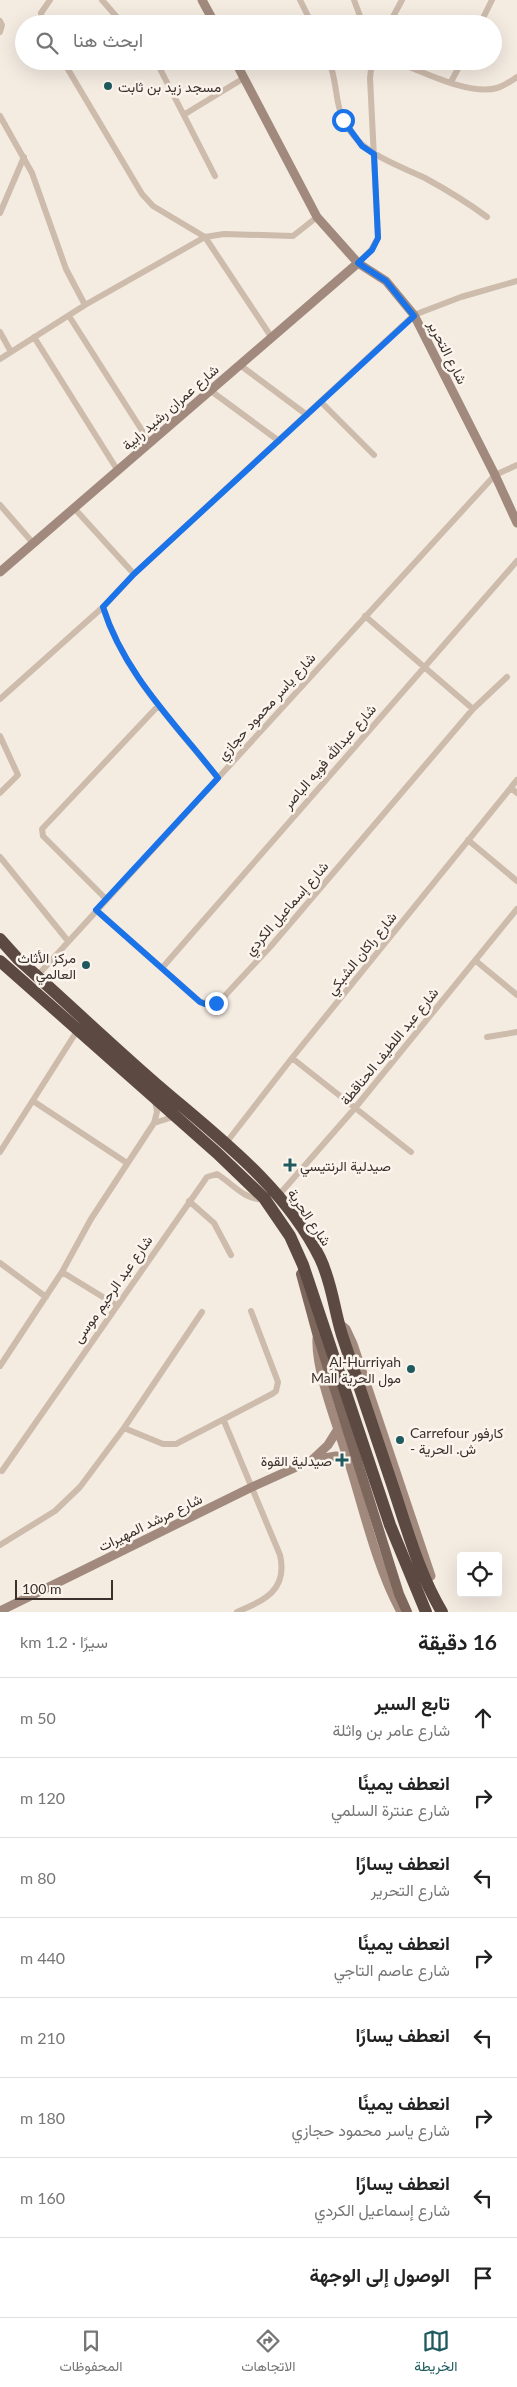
<!DOCTYPE html>
<html lang="ar">
<meta charset="utf-8">
<style>
:root{--surface:#fff;--page:#f6f6f6;--text:#222;--muted:#767676;--line:#e0e0e0;--accent:#1f5a5e}
body{margin:0;font-family:Lato,Vazirmatn,sans-serif;background:var(--page);color:var(--text);direction:rtl}
.controls{position:absolute;right:15px;bottom:15px;display:grid;overflow:hidden;border-radius:5px;box-shadow:0 5px 20px #0002}
.controls button{width:45px;height:45px;display:grid;place-items:center;padding:0;border:0;border-bottom:1px solid var(--line);background:var(--surface);color:var(--text);font:25px sans-serif}
.scale{position:absolute;left:15px;bottom:12px;width:98px;box-sizing:border-box;padding-left:5px;border:2px solid #3b302b;border-top:0;font-size:14px;line-height:18px;white-space:nowrap;color:#3b302b;-webkit-text-stroke:4px #fbf5ee;paint-order:stroke}
.stop{position:absolute;width:15px;height:15px;margin:-11px;border:4px solid #1a73e8;border-radius:50%;background:#fff}
.stop.end{background:#1a73e8;border-color:#fff;box-shadow:0 1px 5px #0008}
.list{margin:0;padding:0;list-style:none}
h2{display:flex;justify-content:space-between;align-items:center;height:65px;margin:0;padding:0 20px;font-size:21px}
h2 small{font-size:16px;font-weight:400;color:var(--muted)}
.list li{display:grid;grid-template-columns:32px 1fr auto;gap:15px;align-items:center;box-sizing:border-box;height:80px;padding:0 20px;border-top:1px solid var(--line)}
.list b{display:block;font-size:19px;white-space:nowrap}
.list p{margin:0;font-size:16px;white-space:nowrap;color:var(--muted)}
.list em{font-size:16px;font-style:normal;color:var(--muted)}
.icon{flex:none;width:28px;height:28px;fill:none;stroke:currentColor;stroke-width:2;stroke-linecap:round;stroke-linejoin:round}
.map{position:relative;flex:none;width:517px;height:1612px;overflow:hidden;direction:ltr}
.search{position:absolute;background:var(--surface);box-shadow:0 5px 20px #0002;left:15px;right:15px;top:15px;height:55px;display:flex;align-items:center;gap:12px;box-sizing:border-box;padding:0 18px;border-radius:28px;color:var(--muted);font-size:19px}
.sheet{height:705px;background:var(--surface)}
nav{display:flex;justify-content:space-around;align-items:center;box-sizing:border-box;height:70px;border-top:1px solid var(--line);background:var(--surface);font-size:14px;color:var(--muted)}
nav a{display:grid;justify-items:center;gap:2px}
nav .on{color:var(--accent)}
.map>svg:first-child{display:block}
.lines{fill:none;stroke-linecap:round;stroke-linejoin:round}
.street{stroke:#cdbbac;stroke-width:6}
.secondary{stroke:#a18a7d;stroke-width:9}
.primary{stroke:#7d675c;stroke-width:10}
.highway{stroke:#5c4a42;stroke-width:12}
.route{stroke:#1a73e8;stroke-width:6}
.poi-dot{fill:#1f5a5e;stroke:#fbf5ee;stroke-width:2}
.labels{text-anchor:middle;dominant-baseline:central;stroke-width:5;stroke-linejoin:round;paint-order:stroke}
.poi-label{font-size:14px;fill:#3b302b;stroke:#fbf5ee;text-anchor:start}
.street-label{font-size:14px;fill:#3b302b;stroke:#fbf5ee}
</style>
<div class="map">
<svg width="517" height="1612" viewBox="0 0 517 1612">
<rect width="100%" height="100%" fill="#f4ebe1"/>
<g class="lines">
<!-- street -->
<path class="street" d="M102,0L123,24
M300,0L312,24
M354,0L363,24
M0,21L2,25L0,32
M43,24L41,13L50,0
M389,24L402,0
M480,24L492,0
M63,61L142,194L153,206L205,237L272,338
M156,61L215,176
M329,61C337,80 335,102 343,120C360,154 394,163 425,178C447,190 467,202 487,217
M395,61C421,71 470,96 497,88C504,86 511,81 517,77
M451,82L462,61
M185,114L244,78
M0,116L32,173L66,269L85,305
M0,213L24,157
M358,263L371,250L378,238L370,78L372,61
M69,316L150,443
M0,332L11,352
M34,337L118,471
M0,359L85,305L205,237L224,234L293,236L317,217
M240,365L307,415
M211,391L279,441
M321,402L374,455
M0,505L33,543
M74,508L134,574
M103,607C124,674 175,724 218,778
M365,616L473,709
M0,699L103,607L134,574L414,315L461,297L517,281
M0,736L18,775L0,793
M511,788L517,793
M468,840L517,881
M0,857L68,941
M106,899L43,836L42,829L158,706
M96,910L200,1002L212,1004L220,1001L271,946L473,709L507,677
M476,961L517,995
M162,968L517,561
M37,976L495,475L517,465
M487,1037L517,1032
M292,1058L411,1152
M33,1101L127,1163
M154,1123L176,1116
M226,1143L292,1058L517,780
M0,1152L77,1031
M278,1196L355,1108L517,909
M189,1201L214,1223L231,1255
M0,1263L46,1297
M62,1272L116,1305
M0,1366L62,1272L91,1219L154,1123L157,1112L155,1100
M224,1421L280,1555C288,1590 265,1600 237,1612
M124,1428L163,1444H176L272,1394L276,1391L278,1382L251,1311
M2,1471L207,1177L217,1174C232,1183 245,1201 264,1199
M0,1545L55,1511L80,1487L124,1428L202,1312"/>
<!-- secondary -->
<path class="secondary" d="M202,0L215,24
M235,61L317,217L358,263L386,281L414,315L495,475L517,523
M0,572L358,263
M340,1324L346,1329L353,1344L431,1576
M317,1338C315,1370 338,1428 348,1460C364,1510 376,1566 401,1612
M312,1460L328,1445L338,1429
M0,1611L252,1487L312,1460L336,1456L348,1458"/>
<!-- primary -->
<path class="primary" d="M301,1274L317,1333L399,1594L407,1612"/>
<!-- highway -->
<path class="highway" d="M0,939L18,959C64,1000 109,1043 155,1083C215,1135 284,1185 320,1258C332,1283 334,1309 342,1335C358,1384 375,1432 391,1481C406,1525 418,1572 442,1612
M0,961L217,1153L264,1198L290,1236L303,1265L390,1525L426,1612"/>
</g>
<g class="lines">
<!-- route -->
<path class="route" d="M216,1003L205,1004L200,1002L96,910L218,778C176,724 124,674 103,607L134,574L414,316L386,281L358,263L372,250L378,238L374,154L362,146L343,120"/>
</g>
<!-- markers -->
<g class="poi-dot">
<circle cx="108" cy="86" r="5"/>
<circle cx="86" cy="965" r="5"/>
<path d="M287.5 1157.5h5v5h5v5h-5v5h-5v-5h-5v-5h5z"/>
<circle cx="411" cy="1369" r="5"/>
<circle cx="400" cy="1440" r="5"/>
<path d="M339.5 1452.5h5v5h5v5h-5v5h-5v-5h-5v-5h5z"/>
</g>
<g class="labels">
<!-- poi labels -->
<g class="poi-label">
<text x="118" y="86">مسجد زيد بن ثابت</text>
<text x="76" y="957" text-anchor="end">مركز الأثاث<tspan x="76" dy="16">العالمي</tspan></text>
<text x="300" y="1165">صيدلية الرنتيسي</text>
<text x="401" y="1361" text-anchor="end">ِAl-Hurriyah<tspan x="401" dy="16">Mall مول الحرية</tspan></text>
<text x="410" y="1432">Carrefour كارفور<tspan x="410" dy="16">- ش. الحرية</tspan></text>
<text x="332" y="1460" text-anchor="end">صيدلية القوة</text>
</g>
<!-- street labels -->
<g class="street-label">
<text transform="translate(448 352) rotate(63)">شارع التحرير</text>
<text transform="translate(170 407) rotate(-41)">شارع عمران رشيد رابية</text>
<text transform="translate(266 706) rotate(-48)">شارع ياسر محمود حجازي</text>
<text transform="translate(329 756) rotate(-49)">شارع عبدالله فويه الباصر</text>
<text transform="translate(286 908) rotate(-49)">شارع إسماعيل الكردي</text>
<text transform="translate(361 953) rotate(-51)">شارع راكان الشبكي</text>
<text transform="translate(389 1046) rotate(-51)">شارع عبد اللطيف الحناقطة</text>
<text transform="translate(310 1217) rotate(56)">شارع الحرية</text>
<text transform="translate(112 1289) rotate(-55)">شارع عبد الرحيم موسى</text>
<text transform="translate(150 1522) rotate(-26)">شارع مرشد المهيرات</text>
</g>
</g>
</svg>
<div class="controls">
<button><svg class="icon" aria-label="locate" viewBox="0 0 24 24"><circle cx="12" cy="12" r="6"/><path d="M12 2v4M12 18v4M2 12h4M18 12h4"/></svg></button>
</div>
<div class="scale">100 m</div>
<div class="stop" style="left:343px;top:120px"></div>
<div class="stop end" style="left:216px;top:1003px"></div>
<div class="search"><svg class="icon" aria-label="search" viewBox="0 0 24 24"><circle cx="10" cy="10" r="6"/><path d="M15 15l6 6"/></svg>ابحث هنا</div>
</div>
<section class="sheet">
<h2>16 دقيقة<small>سيرًا · 1.2 km</small></h2>
<ul class="list">
<li><svg class="icon" aria-label="ahead" viewBox="0 0 24 24"><path d="M12 20V5M6 11l6-6 6 6"/></svg><div><b>تابع السير</b><p>شارع عامر بن واثلة</p></div><em>50 m</em></li>
<li><svg class="icon" aria-label="right" viewBox="0 0 24 24"><path d="M7 20v-9h11M14 6l5 5-5 5"/></svg><div><b>انعطف يمينًا</b><p>شارع عنترة السلمي</p></div><em>120 m</em></li>
<li><svg class="icon" aria-label="left" viewBox="0 0 24 24"><path d="M17 20v-9H6M10 6l-5 5 5 5"/></svg><div><b>انعطف يسارًا</b><p>شارع التحرير</p></div><em>80 m</em></li>
<li><svg class="icon" aria-label="right" viewBox="0 0 24 24"><path d="M7 20v-9h11M14 6l5 5-5 5"/></svg><div><b>انعطف يمينًا</b><p>شارع عاصم التاجي</p></div><em>440 m</em></li>
<li><svg class="icon" aria-label="left" viewBox="0 0 24 24"><path d="M17 20v-9H6M10 6l-5 5 5 5"/></svg><div><b>انعطف يسارًا</b></div><em>210 m</em></li>
<li><svg class="icon" aria-label="right" viewBox="0 0 24 24"><path d="M7 20v-9h11M14 6l5 5-5 5"/></svg><div><b>انعطف يمينًا</b><p>شارع ياسر محمود حجازي</p></div><em>180 m</em></li>
<li><svg class="icon" aria-label="left" viewBox="0 0 24 24"><path d="M17 20v-9H6M10 6l-5 5 5 5"/></svg><div><b>انعطف يسارًا</b><p>شارع إسماعيل الكردي</p></div><em>160 m</em></li>
<li><svg class="icon" aria-label="arrive" viewBox="0 0 24 24"><path d="M6 21V4h12l-3 4 3 4H6"/></svg><div><b>الوصول إلى الوجهة</b></div></li>
</ul>
</section>
<nav>
<a class="on"><svg class="icon" aria-label="map" viewBox="0 0 24 24"><path d="M3 6l6-2 6 2 6-2v14l-6 2-6-2-6 2zM9 4v14M15 6v14"/></svg>الخريطة</a>
<a><svg class="icon" aria-label="directions" viewBox="0 0 24 24"><path d="M12 3l9 9-9 9-9-9zM9 14v-3h6M13 9l2 2-2 2"/></svg>الاتجاهات</a>
<a><svg class="icon" aria-label="saved" viewBox="0 0 24 24"><path d="M7 4h10v16l-5-4-5 4z"/></svg>المحفوظات</a>
</nav>
